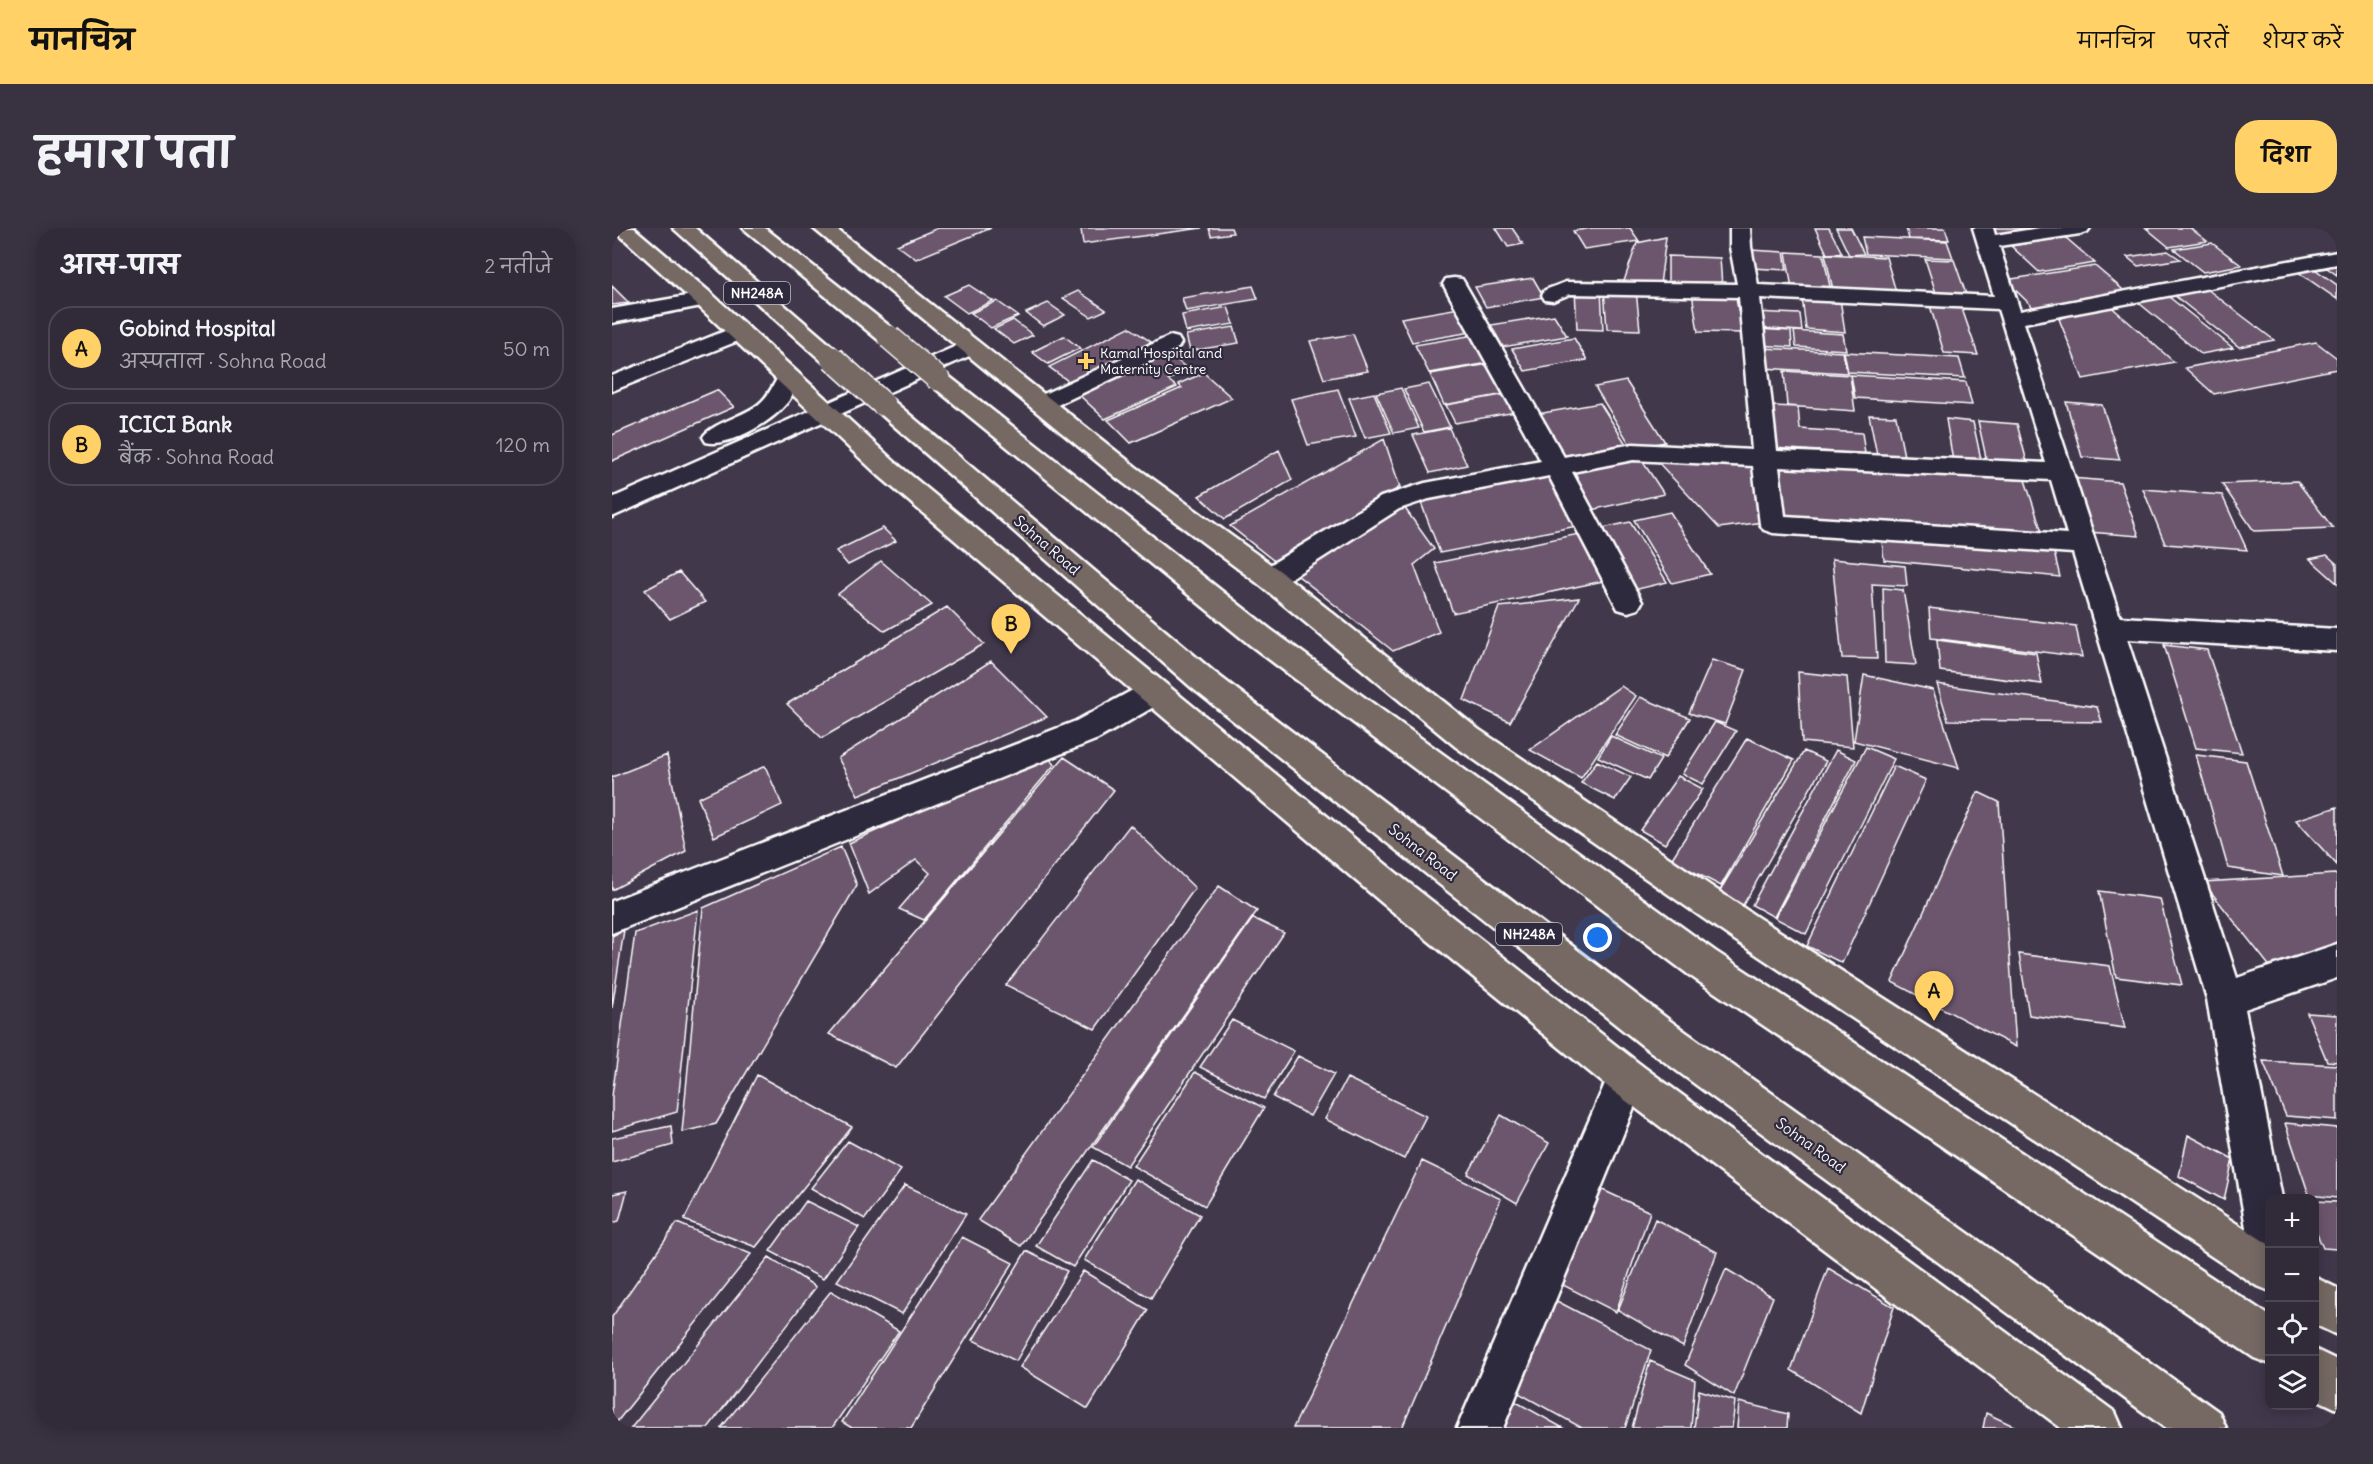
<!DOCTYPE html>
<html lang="hi">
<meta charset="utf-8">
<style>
:root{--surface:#312a39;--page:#393241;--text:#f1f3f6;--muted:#a8a7ae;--line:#4c4653;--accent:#ffd166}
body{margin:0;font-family:Delius,"Playpen Sans Deva",sans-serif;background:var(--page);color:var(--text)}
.controls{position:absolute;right:18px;bottom:18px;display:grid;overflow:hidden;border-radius:12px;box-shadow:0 3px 15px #0003}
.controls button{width:54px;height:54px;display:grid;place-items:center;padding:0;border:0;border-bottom:2px solid var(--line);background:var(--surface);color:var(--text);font:30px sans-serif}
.you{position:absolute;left:986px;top:710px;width:21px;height:21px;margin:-15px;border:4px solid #fff;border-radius:50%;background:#1a73e8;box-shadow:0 0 0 9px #1a73e833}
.badge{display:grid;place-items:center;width:39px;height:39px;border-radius:50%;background:var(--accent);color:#111;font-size:20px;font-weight:700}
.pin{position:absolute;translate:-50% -50px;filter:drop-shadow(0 2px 3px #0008)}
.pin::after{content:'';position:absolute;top:32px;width:21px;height:18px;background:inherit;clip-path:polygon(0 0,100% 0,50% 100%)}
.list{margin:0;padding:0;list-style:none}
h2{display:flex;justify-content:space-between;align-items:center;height:78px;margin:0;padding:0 24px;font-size:26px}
h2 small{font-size:20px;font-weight:400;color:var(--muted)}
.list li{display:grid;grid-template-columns:39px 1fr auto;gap:18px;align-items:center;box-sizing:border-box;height:84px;margin:0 12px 12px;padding:0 12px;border:2px solid var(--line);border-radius:24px}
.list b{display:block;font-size:22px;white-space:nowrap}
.list p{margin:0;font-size:20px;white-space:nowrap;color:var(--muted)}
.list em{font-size:20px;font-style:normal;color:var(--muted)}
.icon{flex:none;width:33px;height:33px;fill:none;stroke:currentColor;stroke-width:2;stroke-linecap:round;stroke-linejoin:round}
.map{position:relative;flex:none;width:1725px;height:1200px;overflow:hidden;border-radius:24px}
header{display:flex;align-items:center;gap:36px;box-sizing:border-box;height:84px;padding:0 30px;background:var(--accent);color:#111}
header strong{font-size:28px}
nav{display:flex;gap:33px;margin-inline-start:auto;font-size:21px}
.intro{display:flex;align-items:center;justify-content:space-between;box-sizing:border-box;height:144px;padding:0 36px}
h1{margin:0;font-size:42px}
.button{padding:15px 27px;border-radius:24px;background:var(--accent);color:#111;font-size:21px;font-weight:700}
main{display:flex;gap:36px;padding:0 36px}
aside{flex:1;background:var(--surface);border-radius:24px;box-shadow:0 3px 15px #0003}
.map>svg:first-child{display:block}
.building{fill:#6c576e;stroke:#fff;stroke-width:1.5}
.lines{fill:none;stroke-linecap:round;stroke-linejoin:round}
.minor-casing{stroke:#fff;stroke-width:5}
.major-casing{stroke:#fff;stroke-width:5}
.highway-casing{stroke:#fff;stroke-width:5}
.minor{fill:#2f2a3d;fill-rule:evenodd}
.major{fill:#766964;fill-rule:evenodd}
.highway{fill:#766964;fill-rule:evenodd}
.highway-bridge-casing{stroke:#fff;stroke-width:26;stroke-linecap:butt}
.highway-bridge{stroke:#766964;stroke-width:23}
.poi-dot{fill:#ffd166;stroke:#2f2a3d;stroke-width:2}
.labels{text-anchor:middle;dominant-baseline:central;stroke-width:4.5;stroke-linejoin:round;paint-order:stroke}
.shield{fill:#2f2a3d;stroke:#c1bfc5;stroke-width:1.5}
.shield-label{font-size:14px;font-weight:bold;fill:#fff}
.far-poi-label{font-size:14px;fill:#fff;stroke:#2f2a3d;text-anchor:start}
.street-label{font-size:15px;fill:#fff;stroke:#2f2a3d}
</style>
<header>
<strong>मानचित्र</strong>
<nav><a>मानचित्र</a><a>परतें</a><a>शेयर करें</a></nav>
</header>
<div class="intro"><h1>हमारा पता</h1><a class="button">दिशा</a></div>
<main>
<aside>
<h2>आस-पास<small>2 नतीजे</small></h2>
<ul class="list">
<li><span class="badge">A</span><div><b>Gobind Hospital</b><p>अस्पताल · Sohna Road</p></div><em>50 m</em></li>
<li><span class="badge">B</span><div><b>ICICI Bank</b><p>बैंक · Sohna Road</p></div><em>120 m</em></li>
</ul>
</aside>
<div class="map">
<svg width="1725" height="1200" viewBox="0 0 1725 1200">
<rect width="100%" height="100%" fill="#41384c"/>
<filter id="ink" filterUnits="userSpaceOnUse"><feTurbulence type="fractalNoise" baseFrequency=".0167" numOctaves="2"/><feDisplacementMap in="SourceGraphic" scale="12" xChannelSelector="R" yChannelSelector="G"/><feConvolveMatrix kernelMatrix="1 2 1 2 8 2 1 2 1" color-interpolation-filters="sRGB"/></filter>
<g filter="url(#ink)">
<!-- building -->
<path class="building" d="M326,0H379L304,31L285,17Z
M477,0H590L471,16L469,1Z
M597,0H619L621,5L599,8Z
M884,0H900L911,16L896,19Z
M980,0H1018L1027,13L972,21L961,3Z
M1203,0H1217L1230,25L1215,26Z
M1224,0H1239L1252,26L1237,27Z
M1294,0H1333L1337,12L1297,11Z
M1381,0H1418L1422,5L1387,7Z
M1534,0H1578L1595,13L1557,19Z
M1054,9L1048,57L1012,53L1025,15Z
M1250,9L1335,13L1341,30L1254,26Z
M1453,9L1483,35L1427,44L1399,18Z
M1600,15L1629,37L1591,44L1562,21Z
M1138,22L1172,24L1175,42L1140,40Z
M1556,23L1568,31L1526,38L1515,29Z
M1174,24L1211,26L1219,63L1180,61Z
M1213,26L1274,29L1284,64L1221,62Z
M1056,28L1108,30L1110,58L1056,55Z
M1313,31L1342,32L1355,69L1325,68Z
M1725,35V47L1715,40L1704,42L1725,57V71L1679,39Z
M1483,38L1516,66L1423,81L1393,52Z
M921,50L932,69L874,79L863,59Z
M357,57L381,73L355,85L332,68Z
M0,58L17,75L0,77Z
M641,58L646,71L574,83L570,70Z
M1591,58L1662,112L1627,119L1558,64Z
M963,61H989L991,102L965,101Z
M992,62H1024L1028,102L995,101Z
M466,63L494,82L479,89L451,70Z
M1080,65L1123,66L1131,105L1086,104Z
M1552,65L1621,120L1589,126L1522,71Z
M1190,69L1228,71L1233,104L1194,101Z
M385,73L406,88L379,100L359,85Z
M1317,74L1348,75L1366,127L1332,125Z
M436,75L453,87L431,98L414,85Z
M1495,75L1562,134L1471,151L1447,91Z
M616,79L622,96L574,104L570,87Z
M847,80L860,104L800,114L789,90Z
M1143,84L1188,86L1190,103L1145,100Z
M942,87L955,108L891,119L879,97Z
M401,92L421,107L402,116L382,101Z
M517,99L539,114L459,155L437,139Z
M622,99L627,115L578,123L574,107Z
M1144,101L1179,103L1180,119L1145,117Z
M1182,103L1231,106L1234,122L1184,119Z
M741,106L756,143L712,151L698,113Z
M862,107L877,135L817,145L803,117Z
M452,108L468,120L436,136L420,124Z
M962,110L975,132L913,143L900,121Z
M1704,114L1725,130V141L1602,166L1573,140Z
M1149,120L1231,124L1235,145L1151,140Z
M1232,124L1347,130L1353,150L1236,144Z
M556,125L577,142L556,152L565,159L493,191L465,165Z
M877,136L893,166L832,177L818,146Z
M1172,143L1238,147L1243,183L1175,178Z
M592,145L620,170L519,215L496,192L570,160L566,156Z
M1239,147L1354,154L1360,177L1243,170Z
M1014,153L1053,214L1020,220L983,159Z
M817,156L838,199L812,204L792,161Z
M789,160L807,200L782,205L764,165Z
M726,161L744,209L696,217L679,171Z
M105,162L122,179L0,233V207Z
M762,165L779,205L753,210L737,170Z
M895,166L904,184L843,195L834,177Z
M1454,174L1490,177L1508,232L1470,229Z
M988,175L1014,216L948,229L925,186Z
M1157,178L1186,179L1188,201L1250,205L1253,226L1161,220Z
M1257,187L1284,188L1293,233L1266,232Z
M1334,191L1361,194L1370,236L1341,233Z
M1366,193L1405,196L1416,238L1375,234Z
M837,200L855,237L818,245L801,207Z
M772,211L788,259L666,336L618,298Z
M667,222L680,252L613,291L587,268Z
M1027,228L1052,266L979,282L956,244Z
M1043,231L1143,238L1151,294L1107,300Z
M1165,239L1413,252L1431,307L1172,292Z
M939,248L965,298L828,325L808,272Z
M1459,250L1508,254L1527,308L1476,304Z
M1685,253L1721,300L1642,303L1610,256Z
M1531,261L1610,267L1635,322L1553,316Z
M792,279L822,321L802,337L827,404L781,423L685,347Z
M1058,284L1098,346L1060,355L1022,292Z
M1018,294L1055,354L1022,362L986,301Z
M271,300L284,313L236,337L224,323Z
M1269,304L1441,320L1448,349L1272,332Z
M972,305L996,352L841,385L823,335Z
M1715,327L1725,336V355L1698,331Z
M1220,331L1293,338L1295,358L1260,356L1265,431L1230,430Z
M269,333L320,377L273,403L226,366Z
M67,344L93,374L58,391L33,362Z
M1271,360L1291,362L1304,437L1273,435Z
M967,370L898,494L852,472L887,379Z
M335,379L372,416L210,510L175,476Z
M1317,380L1464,398L1470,429L1319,410Z
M1325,412L1424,425L1430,456L1328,443Z
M1552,417L1595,422L1630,525L1584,520Z
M1100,432L1134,442L1113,496L1077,485Z
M379,433L435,489L246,567L226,530Z
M1186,444L1235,449L1241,519L1190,514Z
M1252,447L1321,462L1347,540L1242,513Z
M1325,456L1485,479L1490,494L1336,492Z
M1009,458L1024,468L969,550L918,522Z
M1028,469L1078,490L1053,530L1003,507Z
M1103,494L1124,503L1091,556L1070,546Z
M999,508L1049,531L1036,552L986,529Z
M1135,510L1182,532L1109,658L1059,632Z
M1254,519L1282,531L1194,706L1163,690Z
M1224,522L1244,532L1162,689L1140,677Z
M1192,523L1214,533L1131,677L1107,664Z
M55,527L74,623L0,662V549Z
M433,527L443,536L312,692L287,681L318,645L304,632L257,666L237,615Z
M1584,527L1634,533L1671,648L1616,640Z
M452,529L502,562L284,840L217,806Z
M985,533L1019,549L1003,572L969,555Z
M153,538L170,577L102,609L86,570Z
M1282,538L1314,552L1230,735L1195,718Z
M1066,548L1091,561L1053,616L1028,602Z
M1366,564L1387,574L1404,819L1280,754Z
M1725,579V637L1684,592Z
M518,597L583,660L483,801L394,757Z
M229,619L245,657L104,896L70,904L91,680Z
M1723,646L1725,648V719L1659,740L1591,654Z
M607,658L645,683L409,1018L366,992Z
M1487,663L1548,671L1570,757L1504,749Z
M86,682L65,884L0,903V868L23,705Z
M641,690L672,705L515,938L481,919Z
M12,702L0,780V708Z
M1407,726L1498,738L1513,800L1417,787Z
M1695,785L1725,787V834L1715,833Z
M620,792L682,823L652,871L588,839Z
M686,828L722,846L698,888L661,869Z
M1651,833L1725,837V892L1674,888Z
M583,844L652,880L593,978L521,938Z
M145,847L240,899L144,1019L72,992Z
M735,850L814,888L792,931L713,891Z
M889,887L937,915L905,975L856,946Z
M1673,895L1725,900V970L1697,967Z
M59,898L61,917L0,934V910Z
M1576,907L1621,931L1612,972L1567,948Z
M236,913L289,942L253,991L199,960Z
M481,932L517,952L461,1039L424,1018Z
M810,933L889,971L790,1200H681Z
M523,951L588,987L539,1070L472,1032Z
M293,957L354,986L290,1086L225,1053Z
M982,958L1038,984L1004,1084L945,1054Z
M15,963L7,993L0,995V966Z
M194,973L247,999L211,1051L158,1023Z
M1702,973L1725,974V1021L1711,1020L1702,999Z
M1043,991L1105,1024L1071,1119L1006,1082Z
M65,995L139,1026L0,1200V1089Z
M350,1009L401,1035L299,1200H240L230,1194Z
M414,1023L455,1043L404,1133L361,1112Z
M157,1029L204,1059L96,1200H19Z
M1216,1040L1282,1079L1249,1185L1179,1142Z
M1114,1041L1161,1069L1122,1168L1073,1137Z
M471,1043L536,1082L476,1181L408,1139Z
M219,1063L287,1103L220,1200H109Z
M939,1070L1039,1122L1013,1200H970L903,1163Z
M1038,1133L1083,1152L1079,1200H1020Z
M1087,1162L1123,1173L1120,1200H1082Z
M897,1170L951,1200H884Z
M1127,1174L1176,1186L1175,1200H1125Z
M1374,1185L1404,1199V1200H1371Z"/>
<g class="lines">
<!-- minor casing -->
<g class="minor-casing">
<path id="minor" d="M1118,0H1138L1139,19L1146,57L1382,68L1361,0H1381L1383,7L1428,0H1478L1475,4L1468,6L1387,18L1408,83L1725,24V36L1412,95L1508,389L1725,401V423L1515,411L1625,750L1725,716V750L1633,781L1670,970H1658V1038L1643,1032L1637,1017L1595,771L1461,325L1161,305L1152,302L1148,296L1141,238L1021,232L960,244L1030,374L1026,381L1016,384L1006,381L937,248L817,271L787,281L668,357L658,360L648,357L644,350L648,343L769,269L813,255L929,233L831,56L834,51L842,50L850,51L853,56L952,229L1021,216L1140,222L1127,69L958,66L941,73L933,72L930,67L933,62L954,54L1125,56L1118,19ZM1148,70L1386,81L1434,235L1165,223ZM1167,239L1439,252L1455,306L1173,288Z
M92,65L100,66L103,71L100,76L0,95V81Z
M128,97L136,99L139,104L136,109L0,163V148Z
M558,108L566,110L569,115L566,120L439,180L431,182L423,180L419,175L423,170Z
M358,112L366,114L369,119L366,124L0,289V270Z
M177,143L185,145L189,150C184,160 180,170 172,178C159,194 115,220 94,214L91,209C100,195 133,188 147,176C158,167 161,156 169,145Z
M541,453L552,457L556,465L552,473L486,511L0,705V673L464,493L530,457Z
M1015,831L1029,837L1034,850L891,1200H845L1001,837Z"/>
</g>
<!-- major casing -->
<g class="major-casing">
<path id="major" d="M0,0H22L100,66L284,235L793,652L1029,837L1503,1184L1510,1200H1449L1001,863L769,674L266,247L84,76Z
M201,0H223L524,239L668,343L866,501L1145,689L1658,1017V1063L1643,1057L1121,711L844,519L648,357L506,251Z
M1702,1049L1725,1060V1107L1702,1096Z"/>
</g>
<!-- highway casing -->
<g class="highway-casing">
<path id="highway" d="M61,0H83L228,125L231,130L228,135L220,137L212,135Z
M131,0H153L285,104L288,109L285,114L277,116L269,114Z
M326,144L334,146L658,401L1103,723L1658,1088V1136L1642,1130L1077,747L638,417L318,156L314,151L318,146Z
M271,169L279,171L602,444L1057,792L1607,1184L1614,1200H1553L1031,818L580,460L263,181L259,176L263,171Z
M1702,1121L1725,1132V1181L1702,1170Z"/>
</g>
<!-- minor -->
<use href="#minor" class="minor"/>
<!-- major -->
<use href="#major" class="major"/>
<!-- highway -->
<use href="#highway" class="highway"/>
<!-- highway-bridge casing -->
<g class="highway-bridge-casing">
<path id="highway-bridge" d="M277,109L326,151
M220,130L271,176"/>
</g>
<!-- highway-bridge -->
<use href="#highway-bridge" class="highway-bridge"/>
</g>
</g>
<!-- markers -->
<path class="poi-dot" d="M471 124h6v6h6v6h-6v6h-6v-6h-6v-6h6z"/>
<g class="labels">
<!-- shield labels -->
<g class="shield">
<rect x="112" y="54" width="66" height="22" rx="4.5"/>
<rect x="884" y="695" width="66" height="22" rx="4.5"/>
</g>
<g class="shield-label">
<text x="145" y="65">NH248A</text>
<text x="917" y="706">NH248A</text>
</g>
<!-- far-poi labels -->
<g class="far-poi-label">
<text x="488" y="125">Kamal Hospital and<tspan x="488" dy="16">Maternity Centre</tspan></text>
</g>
<!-- street labels -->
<g class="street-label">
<text transform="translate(435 317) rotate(41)">Sohna Road</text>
<text transform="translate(811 624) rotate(38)">Sohna Road</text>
<text transform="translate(1199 917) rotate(36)">Sohna Road</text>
</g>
</g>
</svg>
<div class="controls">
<button>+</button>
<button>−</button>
<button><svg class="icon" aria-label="locate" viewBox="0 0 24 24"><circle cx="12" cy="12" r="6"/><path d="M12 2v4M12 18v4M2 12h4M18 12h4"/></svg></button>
<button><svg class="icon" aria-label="layers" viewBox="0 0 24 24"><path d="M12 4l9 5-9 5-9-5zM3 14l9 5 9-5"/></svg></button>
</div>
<div class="you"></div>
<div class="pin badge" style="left:1322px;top:793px">A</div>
<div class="pin badge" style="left:399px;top:426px">B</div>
</div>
</main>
